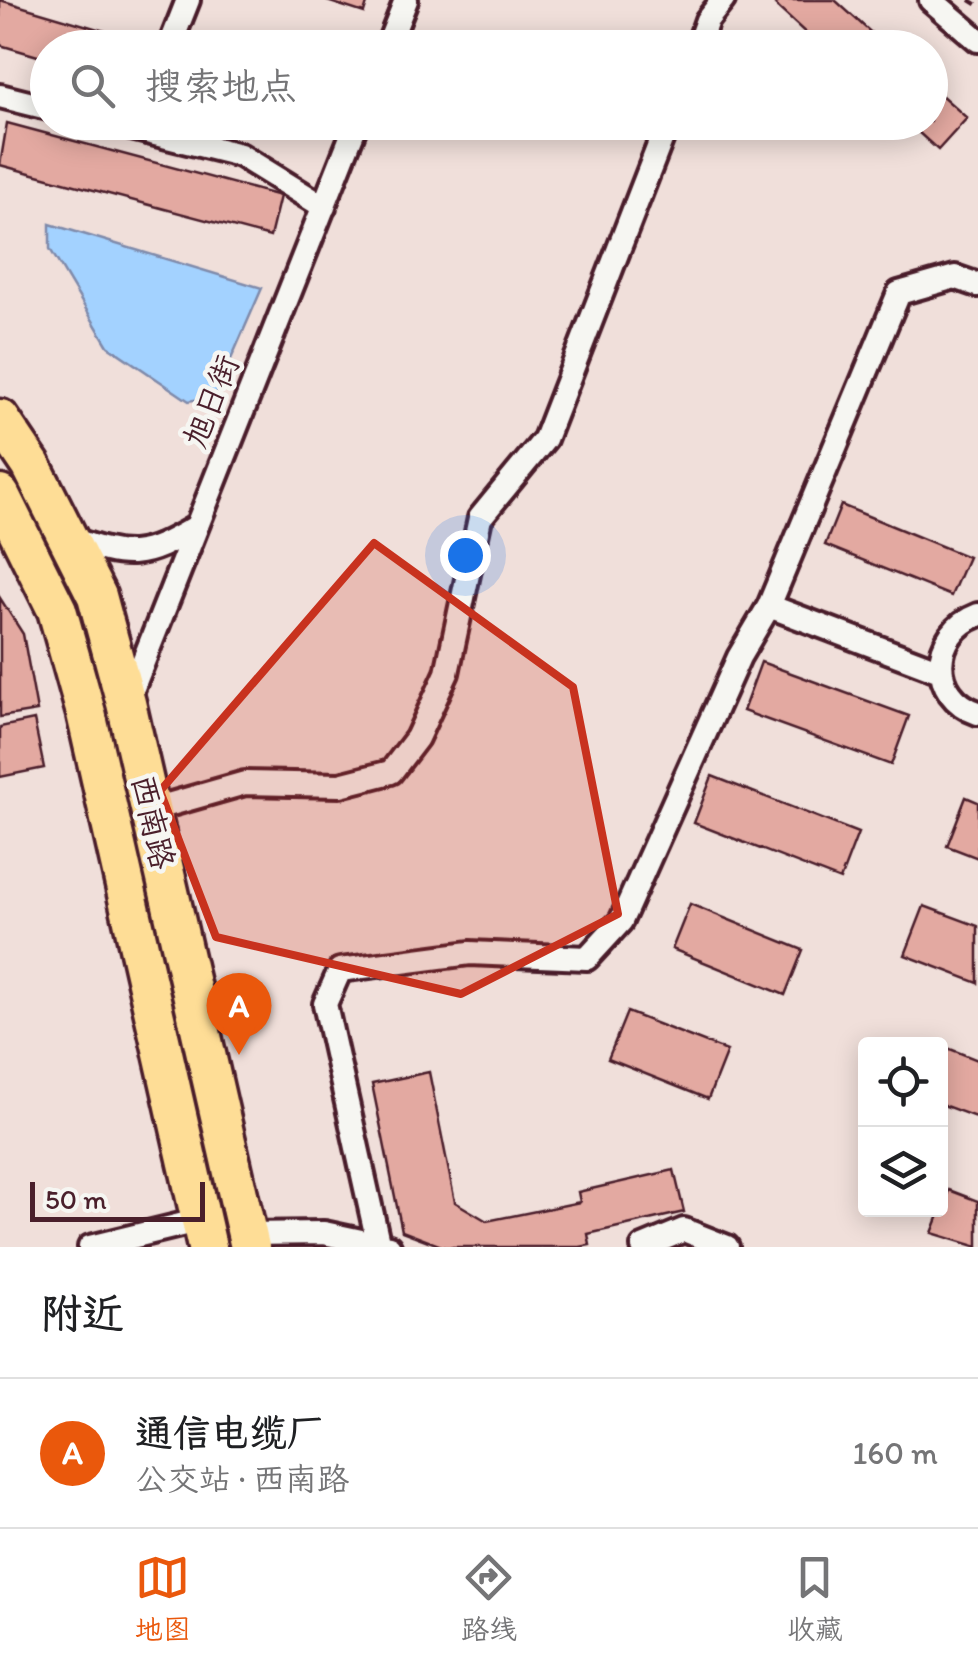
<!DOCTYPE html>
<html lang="zh">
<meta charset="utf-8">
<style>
:root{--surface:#fff;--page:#f6f6f6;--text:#202124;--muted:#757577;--line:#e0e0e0;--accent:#ea580c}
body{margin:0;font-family:Itim,"LXGW WenKai TC",sans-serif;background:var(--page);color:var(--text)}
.controls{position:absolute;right:30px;bottom:30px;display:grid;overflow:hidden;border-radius:10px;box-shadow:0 5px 25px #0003}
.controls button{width:90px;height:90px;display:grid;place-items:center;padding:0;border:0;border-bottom:2px solid var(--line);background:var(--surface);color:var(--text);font:50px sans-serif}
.scale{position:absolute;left:30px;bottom:25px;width:175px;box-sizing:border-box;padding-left:10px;border:5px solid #4a1f2b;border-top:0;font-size:28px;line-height:35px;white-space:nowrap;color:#4a1f2b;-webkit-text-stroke:8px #f6f6f2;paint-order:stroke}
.you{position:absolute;left:465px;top:555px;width:35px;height:35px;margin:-25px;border:8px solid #fff;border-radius:50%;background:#1a73e8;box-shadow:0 0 0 15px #1a73e833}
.badge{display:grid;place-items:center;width:65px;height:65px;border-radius:50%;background:var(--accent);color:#fff;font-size:32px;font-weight:700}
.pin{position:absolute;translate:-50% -82px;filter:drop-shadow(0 2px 5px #0008)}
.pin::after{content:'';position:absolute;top:52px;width:35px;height:30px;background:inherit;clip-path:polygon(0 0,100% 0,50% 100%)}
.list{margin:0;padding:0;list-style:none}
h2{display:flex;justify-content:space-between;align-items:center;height:130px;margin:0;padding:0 40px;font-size:42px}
h2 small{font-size:32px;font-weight:400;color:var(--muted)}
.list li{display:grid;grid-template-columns:65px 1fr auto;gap:30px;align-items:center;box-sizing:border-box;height:150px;padding:0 40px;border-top:2px solid var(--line)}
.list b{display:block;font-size:38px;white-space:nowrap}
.list p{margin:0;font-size:32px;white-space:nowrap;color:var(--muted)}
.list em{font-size:32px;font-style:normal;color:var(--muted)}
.icon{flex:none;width:55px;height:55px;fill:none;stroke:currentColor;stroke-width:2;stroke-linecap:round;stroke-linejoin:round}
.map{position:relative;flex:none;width:978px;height:1247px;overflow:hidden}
.search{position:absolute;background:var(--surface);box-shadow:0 5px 25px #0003;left:30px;right:30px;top:30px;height:110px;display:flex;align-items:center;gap:25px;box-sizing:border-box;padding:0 35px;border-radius:55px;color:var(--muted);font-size:38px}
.sheet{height:280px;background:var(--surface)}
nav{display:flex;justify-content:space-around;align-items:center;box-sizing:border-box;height:140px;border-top:2px solid var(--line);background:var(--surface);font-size:28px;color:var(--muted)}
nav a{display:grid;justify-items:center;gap:5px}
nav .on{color:var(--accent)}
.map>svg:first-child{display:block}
.water{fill:#a3d2ff;stroke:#7f8aaa;stroke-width:2.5}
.building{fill:#e3a9a1;stroke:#4a1f2b;stroke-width:2.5}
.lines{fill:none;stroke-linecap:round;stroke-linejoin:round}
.minor-casing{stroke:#4a1f2b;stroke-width:30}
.primary-casing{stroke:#4a1f2b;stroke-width:45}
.path{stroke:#4a1f2b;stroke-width:4;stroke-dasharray:8 8;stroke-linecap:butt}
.minor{stroke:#f6f6f2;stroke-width:22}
.primary{stroke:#fedd96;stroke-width:38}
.marked{fill:#c8321e;fill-opacity:0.2;stroke:#c8321e;stroke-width:8;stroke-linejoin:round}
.labels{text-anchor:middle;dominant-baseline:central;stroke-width:9;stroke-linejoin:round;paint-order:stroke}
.street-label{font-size:32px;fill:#4a1f2b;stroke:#f6f6f2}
</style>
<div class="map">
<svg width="978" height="1247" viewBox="0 0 978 1247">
<rect width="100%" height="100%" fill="#f0dfda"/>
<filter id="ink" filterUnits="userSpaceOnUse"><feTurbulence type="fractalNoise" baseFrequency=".01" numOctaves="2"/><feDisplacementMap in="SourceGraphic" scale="20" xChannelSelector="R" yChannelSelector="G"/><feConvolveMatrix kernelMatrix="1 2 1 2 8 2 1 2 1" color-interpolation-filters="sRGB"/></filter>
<g filter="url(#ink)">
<!-- water -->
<path class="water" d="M50,224L262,288L215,396L189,401L108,346L50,249Z"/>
<!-- building -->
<path class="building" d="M0,0L149,44L148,48H48V59L0,45Z
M324,0H368L364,13Z
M780,0H835L888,48H822L775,5Z
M930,85L967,118L938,150L907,122H930Z
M7,123L280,196L270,237L0,165Z
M841,505L968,557L951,596L825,545Z
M0,598L23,634L37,711L0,717Z
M761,662L909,716L891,765L743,711Z
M34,720L44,768L0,777V727Z
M712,776L858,833L840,880L694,823Z
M966,797L978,802V858L947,846Z
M690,904L803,950L785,995L672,949Z
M924,906L978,926V983L905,955Z
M627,1012L727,1051L708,1099L608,1059Z
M940,1045L978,1060V1118L940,1104Z
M429,1072L455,1202L487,1221L580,1202L578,1192L674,1170L684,1212L588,1234L590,1245L580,1247H444L402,1231L372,1084Z
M949,1190L978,1201V1247L932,1233Z"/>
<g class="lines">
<!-- minor casing -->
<g class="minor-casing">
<path id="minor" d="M931,0L978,40
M169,48L188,0
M387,48L406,0
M697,48L707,20L723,0
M0,96L48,108
M107,122L240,155L324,207
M69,538C129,560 142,559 196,527
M769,606L940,671
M978,615C930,633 928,696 978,713
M128,700L357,122
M150,810L245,783L340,785L391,772L417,738L447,673L480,518L545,439L668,122
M248,1234L324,1233L389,1247
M378,1242L325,1004L340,970L470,953L587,958L621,921L739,657L769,606L899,293L955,277L978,285
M90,1247L201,1220
M643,1247L684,1230L727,1247"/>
</g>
<!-- primary casing -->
<g class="primary-casing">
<path id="primary" d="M0,419L31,465L97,596L126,703L250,1247
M0,495L57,610L86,713L207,1247"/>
</g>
<!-- path -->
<path class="path" d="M970,0L978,5"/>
<!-- minor -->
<use href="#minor" class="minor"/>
<!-- primary -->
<use href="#primary" class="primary"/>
</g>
</g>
<!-- marked area -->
<path class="marked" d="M374,543L573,687L618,914L461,994L216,937L160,791Z"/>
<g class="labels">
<!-- street labels -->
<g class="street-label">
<text transform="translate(211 401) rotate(-68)">旭日街</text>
<text transform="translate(153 822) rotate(77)">西南路</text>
</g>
</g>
</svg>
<div class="controls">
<button><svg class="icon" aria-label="locate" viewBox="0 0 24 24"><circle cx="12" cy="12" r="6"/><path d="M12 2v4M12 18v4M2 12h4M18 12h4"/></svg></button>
<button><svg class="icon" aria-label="layers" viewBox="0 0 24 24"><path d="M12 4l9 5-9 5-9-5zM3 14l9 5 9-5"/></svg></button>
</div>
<div class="scale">50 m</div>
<div class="you"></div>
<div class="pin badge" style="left:239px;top:1055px">A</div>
<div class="search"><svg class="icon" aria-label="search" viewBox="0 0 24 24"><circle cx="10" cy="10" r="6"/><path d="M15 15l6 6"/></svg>搜索地点</div>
</div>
<section class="sheet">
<h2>附近<small></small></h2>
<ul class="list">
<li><span class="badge">A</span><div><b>通信电缆厂</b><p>公交站 · 西南路</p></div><em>160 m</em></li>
</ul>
</section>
<nav>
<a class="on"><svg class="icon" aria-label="map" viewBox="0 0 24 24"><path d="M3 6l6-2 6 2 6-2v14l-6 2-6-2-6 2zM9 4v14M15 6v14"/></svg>地图</a>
<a><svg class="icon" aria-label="directions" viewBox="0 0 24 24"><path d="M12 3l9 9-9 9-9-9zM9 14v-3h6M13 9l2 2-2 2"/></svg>路线</a>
<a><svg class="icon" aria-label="saved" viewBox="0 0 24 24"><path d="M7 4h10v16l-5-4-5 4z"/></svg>收藏</a>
</nav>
